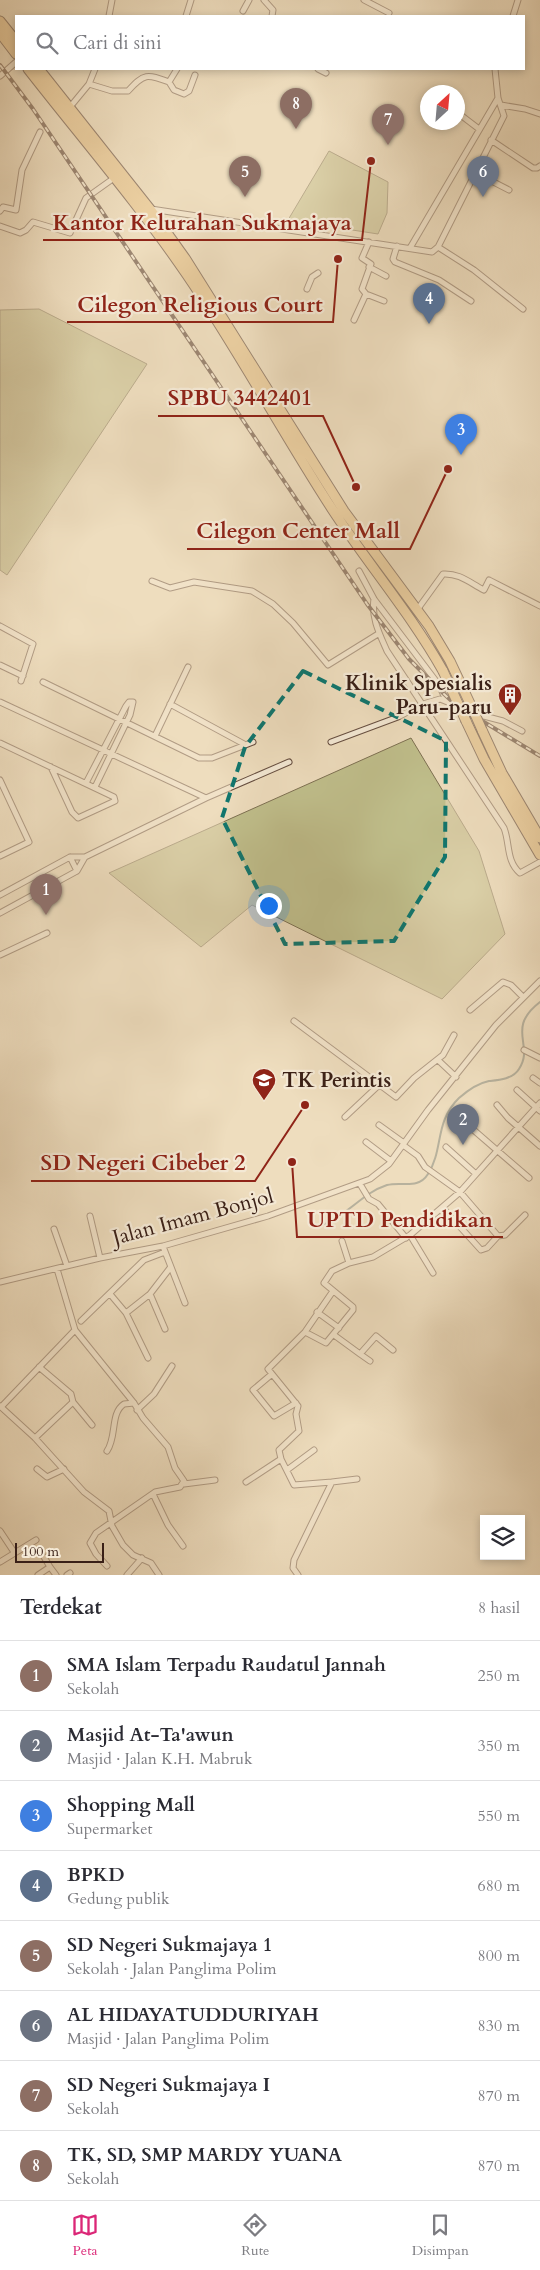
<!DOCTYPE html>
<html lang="id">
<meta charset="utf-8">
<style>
:root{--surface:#fff;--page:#f2f2f3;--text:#2b2b33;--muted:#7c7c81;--line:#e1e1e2;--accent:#db2777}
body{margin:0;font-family:Cardo,serif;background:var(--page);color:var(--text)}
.controls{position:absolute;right:15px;bottom:15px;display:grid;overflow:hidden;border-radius:0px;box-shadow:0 2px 8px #0003}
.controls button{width:45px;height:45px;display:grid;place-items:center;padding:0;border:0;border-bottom:1px solid var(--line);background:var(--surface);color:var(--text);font:25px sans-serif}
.compass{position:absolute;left:420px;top:85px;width:45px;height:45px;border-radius:50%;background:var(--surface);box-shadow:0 2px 8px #0003;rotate:26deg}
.scale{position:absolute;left:15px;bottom:12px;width:89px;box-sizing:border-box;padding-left:5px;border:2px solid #3a2017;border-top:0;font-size:14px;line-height:18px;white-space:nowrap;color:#3a2017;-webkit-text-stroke:4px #f4e9d5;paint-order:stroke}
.you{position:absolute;left:268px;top:905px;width:18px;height:18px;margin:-12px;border:4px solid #fff;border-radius:50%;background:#1a73e8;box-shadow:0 0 0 8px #1a73e833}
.badge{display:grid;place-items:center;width:32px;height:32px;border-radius:50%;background:var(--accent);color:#fff;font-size:16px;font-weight:700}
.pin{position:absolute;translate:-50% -41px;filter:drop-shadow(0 1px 2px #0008)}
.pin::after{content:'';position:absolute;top:26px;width:18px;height:15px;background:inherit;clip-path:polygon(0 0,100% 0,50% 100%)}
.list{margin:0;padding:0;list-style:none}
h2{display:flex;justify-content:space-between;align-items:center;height:65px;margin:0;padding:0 20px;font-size:21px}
h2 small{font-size:16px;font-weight:400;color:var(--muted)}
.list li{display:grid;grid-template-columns:32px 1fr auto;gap:15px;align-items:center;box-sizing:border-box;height:70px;padding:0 20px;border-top:1px solid var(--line)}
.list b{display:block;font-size:19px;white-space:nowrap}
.list p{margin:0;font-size:16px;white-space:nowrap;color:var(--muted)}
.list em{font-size:16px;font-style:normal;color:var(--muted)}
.icon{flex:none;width:28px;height:28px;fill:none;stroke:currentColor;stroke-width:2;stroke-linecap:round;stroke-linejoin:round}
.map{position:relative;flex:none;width:540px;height:1575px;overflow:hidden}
.search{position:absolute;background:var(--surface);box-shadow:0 2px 8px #0003;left:15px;right:15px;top:15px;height:55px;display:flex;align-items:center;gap:12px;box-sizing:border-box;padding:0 18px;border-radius:0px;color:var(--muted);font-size:19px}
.sheet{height:625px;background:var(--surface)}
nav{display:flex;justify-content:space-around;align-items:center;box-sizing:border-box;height:70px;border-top:1px solid var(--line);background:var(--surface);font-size:14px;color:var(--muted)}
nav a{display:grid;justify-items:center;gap:2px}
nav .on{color:var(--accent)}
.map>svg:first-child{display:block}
.green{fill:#c0bf8c;stroke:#7d7052}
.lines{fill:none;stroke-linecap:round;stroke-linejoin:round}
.stream{stroke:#737d75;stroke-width:2}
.street-casing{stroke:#674f41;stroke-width:7}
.highway-casing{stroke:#3a2017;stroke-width:11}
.street{stroke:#f4e9d5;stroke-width:5}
.highway{stroke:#e7be7f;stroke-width:9}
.rail-casing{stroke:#3a2017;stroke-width:4}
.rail{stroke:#f4e9d5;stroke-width:2;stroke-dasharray:5.5;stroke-linecap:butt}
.highway-bridge-casing{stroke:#3a2017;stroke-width:11;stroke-linecap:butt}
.highway-bridge{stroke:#e7be7f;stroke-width:9}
.marked{fill:none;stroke:#0f766e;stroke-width:4;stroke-dasharray:10 6;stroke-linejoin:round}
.labels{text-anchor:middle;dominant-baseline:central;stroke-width:4.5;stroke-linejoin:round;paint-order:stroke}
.poi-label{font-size:21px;font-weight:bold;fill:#3a2017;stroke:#f4e9d5;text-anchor:end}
.street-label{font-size:21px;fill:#3a2017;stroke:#f4e9d5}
.leader{fill:none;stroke:#8f2418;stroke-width:2}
.callout-dot{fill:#8f2418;stroke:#f4e9d5;stroke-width:2}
.callout-label{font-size:22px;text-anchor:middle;font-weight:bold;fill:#8f2418;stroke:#f4e9d5;stroke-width:4.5;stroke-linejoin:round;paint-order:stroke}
</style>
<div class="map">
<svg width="540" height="1575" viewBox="0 0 540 1575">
<rect width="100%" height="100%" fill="#eeddbe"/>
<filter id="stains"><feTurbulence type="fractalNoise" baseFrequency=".004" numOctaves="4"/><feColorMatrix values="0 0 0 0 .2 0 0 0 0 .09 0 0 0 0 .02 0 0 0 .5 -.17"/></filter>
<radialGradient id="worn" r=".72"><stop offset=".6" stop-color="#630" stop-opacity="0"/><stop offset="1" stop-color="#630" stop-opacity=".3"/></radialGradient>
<!-- green -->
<path class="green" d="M329,151L388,182L387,213L378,234L288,220Z
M39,309L147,364L7,575L0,570V310Z
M411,738L479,851L505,934L442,999L252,905L201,947L109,873Z"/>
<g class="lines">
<!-- stream -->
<path class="stream" d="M323,1225C347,1216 362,1193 387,1185C402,1181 418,1190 428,1174C444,1149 434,1122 459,1098C467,1091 479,1083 489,1081C499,1080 513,1079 519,1069C535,1045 505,1029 540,1002"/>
<!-- street casing -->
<g class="street-casing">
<path id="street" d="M264,0L273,10L272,16
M364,0L389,13
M243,11L249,0
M109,16L112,0
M186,16L191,0
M513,16L518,0
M318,69L326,73
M0,76L16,62
M169,82L174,90L184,94L189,91L195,75
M89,84L112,91H128C144,73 147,74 169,82L177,69
M501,105L525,109L540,114
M70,107L89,84L95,69
M458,113L479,129
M491,140L533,168H537L540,166
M474,172L509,190
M151,209L432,252L438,247L504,116L498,98L495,69
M0,211L3,207L16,210L22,170L40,132
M0,226L20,233L26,230L33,222L70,233L86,198L114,178
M397,246L393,259L395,262L439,280L471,301
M438,247L474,270L523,309
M410,248L498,98
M369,267L386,276
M307,289L312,277L318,273
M366,294L384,301
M354,320L366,294L362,289L371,264L362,258L369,242
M359,571L374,599L439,685L446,700
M152,581L170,588L194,582L252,591L273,604L293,623L328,665L378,634
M374,599C371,618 380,635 387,651L504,828C510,843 506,861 520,873L540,862
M417,610L443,574C460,573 470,583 484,590L489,580L540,606
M0,626L33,644L21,681
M0,665L23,676
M43,682L199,758H212L253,742
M0,702L206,798L85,857H70L0,895
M170,704L244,744
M155,736L188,667
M331,742L398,717L423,704L440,699L480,715L503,721L522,731
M0,743L114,797L115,801L78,818L72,812L51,767
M0,780L29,842L0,856
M86,783L126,706L129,702H133L130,715L95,787
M206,798L289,762
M70,857L77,871
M0,913L77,871L85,857
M0,955L47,933
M470,1010L503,982L511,985L523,997
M294,1021L396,1097L414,1078L443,1055L454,1035
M524,1050L540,1058
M438,1060L456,1077
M533,1078L540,1083
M517,1090L540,1111
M497,1105L508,1118L540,1146
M345,1117L378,1086
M379,1125L404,1143
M469,1126L529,1178
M366,1142L391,1161
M403,1145L418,1156L425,1167L460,1192L498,1236L487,1248L481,1250L443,1208
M446,1147L476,1174
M360,1184L369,1199L378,1204L406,1238
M90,1216L100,1258
M54,1229L67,1266
M410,1235L433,1273
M498,1236L505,1235L525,1215
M342,1241L349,1263L373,1257L410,1235L460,1192L540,1103
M164,1249L185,1303
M57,1269L75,1330L134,1403L143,1418L168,1447L175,1468L184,1481L180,1487L155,1492L96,1533L90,1543L96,1554L107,1566
M0,1282L100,1258L163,1246L268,1216L370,1179L389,1164L428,1110L496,1025L540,981
M110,1294L126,1313L150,1294L170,1268
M150,1294L165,1329
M317,1312L339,1328
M126,1313L148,1358
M81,1321L144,1260L165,1252
M305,1332L326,1343L353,1310V1307L324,1283L332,1271L349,1263
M334,1335L360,1354L376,1336L393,1350
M360,1354L370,1361
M39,1367L71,1394L73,1402L92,1425
M272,1374L253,1390L274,1416L296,1403
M0,1406L35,1438L84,1492L109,1511L112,1526L123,1545L133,1555L151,1563L159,1575
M1,1407L75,1330
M137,1410L154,1394L172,1366
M35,1438L73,1402
M107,1451C117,1437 110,1413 124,1404L134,1403
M281,1459L294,1485L332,1482
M37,1469L47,1477L64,1469
M287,1470L314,1450
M246,1482L281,1459L279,1450L299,1431L296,1414L298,1406L268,1369L305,1332L333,1291
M184,1484L215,1480
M153,1494L168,1525L183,1546
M0,1531L14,1552
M44,1557L50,1567
M0,1562L36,1540
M38,1575L50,1567L56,1575
M67,1575L70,1573
M127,1575L142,1558
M298,1575L293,1568L294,1560L332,1482L357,1479"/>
</g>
<!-- highway casing -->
<g class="highway-casing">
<path id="highway" d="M0,21L16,41
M0,33L16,54
M28,69C81,137 138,203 187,275C239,351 282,432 332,509C368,564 411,614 443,671
M39,69L150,209L185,258L344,511L429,626L450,661L474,712
M466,721L484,759L540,855
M482,730L502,773L540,838"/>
</g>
<!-- street -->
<use href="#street" class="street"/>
<!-- highway -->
<use href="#highway" class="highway"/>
<!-- rail casing -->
<g class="rail-casing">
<path id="rail" d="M0,65L33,109L367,604L409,659L444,694L456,705L540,756"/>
</g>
<!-- rail -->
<use href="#rail" class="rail"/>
<!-- highway-bridge casing -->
<g class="highway-bridge-casing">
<path id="highway-bridge" d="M443,671L466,721
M474,712L482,730"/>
</g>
<!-- highway-bridge -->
<use href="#highway-bridge" class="highway-bridge"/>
</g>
<!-- marked area -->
<path d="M0 0H540V1575H0ZM303,671L446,741L445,857L394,941L285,944L222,818L245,747Z" fill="#eeddbe" fill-opacity=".55" fill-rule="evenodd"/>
<path class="marked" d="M303,671L446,741L445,857L394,941L285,944L222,818L245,747Z"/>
<!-- icons -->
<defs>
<g id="building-pin" transform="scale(1.25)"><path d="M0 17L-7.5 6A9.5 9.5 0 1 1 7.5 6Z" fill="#8f2418" stroke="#f4e9d5"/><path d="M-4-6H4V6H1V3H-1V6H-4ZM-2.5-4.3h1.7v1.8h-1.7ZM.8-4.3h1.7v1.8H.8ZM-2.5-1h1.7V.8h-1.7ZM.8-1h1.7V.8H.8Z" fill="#fff"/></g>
<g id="school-pin" transform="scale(1.25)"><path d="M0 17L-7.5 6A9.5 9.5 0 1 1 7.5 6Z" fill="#8f2418" stroke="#f4e9d5"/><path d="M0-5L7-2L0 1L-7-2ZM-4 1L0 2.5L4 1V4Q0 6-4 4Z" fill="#fff"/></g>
</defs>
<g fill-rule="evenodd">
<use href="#building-pin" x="510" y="695"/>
<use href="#school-pin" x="264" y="1080"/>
</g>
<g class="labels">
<!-- poi labels -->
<g class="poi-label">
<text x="492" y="683">Klinik Spesialis<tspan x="492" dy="24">Paru-paru</tspan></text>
<text x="282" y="1080" text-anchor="start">TK Perintis</text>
</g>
<!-- street labels -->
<g class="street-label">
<text transform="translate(193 1217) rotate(-15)">Jalan Imam Bonjol</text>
</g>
</g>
<!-- callouts -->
<path class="leader" d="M371 161L362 240H43M338 259L333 322H67M356 487L323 416H158M448 469L410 549H187M305 1105L255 1181H31M292 1162L297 1237H503"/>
<g class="callout-dot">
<circle cx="371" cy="161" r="5"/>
<circle cx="338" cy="259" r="5"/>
<circle cx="356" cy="487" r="5"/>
<circle cx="448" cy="469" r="5"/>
<circle cx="305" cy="1105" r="5"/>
<circle cx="292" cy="1162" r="5"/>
</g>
<g class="callout-label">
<text x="202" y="230">Kantor Kelurahan Sukmajaya</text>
<text x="200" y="312">Cilegon Religious Court</text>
<text x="240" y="405">SPBU 3442401</text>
<text x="298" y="538">Cilegon Center Mall</text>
<text x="143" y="1170">SD Negeri Cibeber 2</text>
<text x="400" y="1227">UPTD Pendidikan</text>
</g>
<rect width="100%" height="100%" filter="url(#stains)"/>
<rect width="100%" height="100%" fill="url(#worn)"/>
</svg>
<div class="controls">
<button><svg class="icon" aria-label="layers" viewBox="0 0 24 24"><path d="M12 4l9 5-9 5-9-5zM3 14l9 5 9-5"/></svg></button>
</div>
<svg class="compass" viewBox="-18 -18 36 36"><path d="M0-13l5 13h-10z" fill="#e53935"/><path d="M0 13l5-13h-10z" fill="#7c7c81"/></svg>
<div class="scale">100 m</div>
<div class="you"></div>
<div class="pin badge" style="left:46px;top:915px;background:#8d6e63">1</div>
<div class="pin badge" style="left:463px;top:1145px;background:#6b7280">2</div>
<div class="pin badge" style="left:461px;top:455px;background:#3f7fe0">3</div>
<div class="pin badge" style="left:429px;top:324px;background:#5c6f8a">4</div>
<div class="pin badge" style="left:245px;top:197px;background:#8d6e63">5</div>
<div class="pin badge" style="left:483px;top:197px;background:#6b7280">6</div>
<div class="pin badge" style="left:388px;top:145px;background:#8d6e63">7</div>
<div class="pin badge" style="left:296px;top:129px;background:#8d6e63">8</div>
<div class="search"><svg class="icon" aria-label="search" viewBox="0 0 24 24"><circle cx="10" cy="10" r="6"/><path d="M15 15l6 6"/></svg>Cari di sini</div>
</div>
<section class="sheet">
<h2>Terdekat<small>8 hasil</small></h2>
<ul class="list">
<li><span class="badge" style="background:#8d6e63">1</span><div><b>SMA Islam Terpadu Raudatul Jannah</b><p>Sekolah</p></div><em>250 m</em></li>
<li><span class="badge" style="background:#6b7280">2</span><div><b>Masjid At-Ta'awun</b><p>Masjid · Jalan K.H. Mabruk</p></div><em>350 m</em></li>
<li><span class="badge" style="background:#3f7fe0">3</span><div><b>Shopping Mall</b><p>Supermarket</p></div><em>550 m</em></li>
<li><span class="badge" style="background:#5c6f8a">4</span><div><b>BPKD</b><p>Gedung publik</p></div><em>680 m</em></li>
<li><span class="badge" style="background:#8d6e63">5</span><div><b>SD Negeri Sukmajaya 1</b><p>Sekolah · Jalan Panglima Polim</p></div><em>800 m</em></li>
<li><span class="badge" style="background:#6b7280">6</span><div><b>AL HIDAYATUDDURIYAH</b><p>Masjid · Jalan Panglima Polim</p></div><em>830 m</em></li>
<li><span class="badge" style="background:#8d6e63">7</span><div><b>SD Negeri Sukmajaya I</b><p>Sekolah</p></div><em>870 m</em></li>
<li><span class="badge" style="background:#8d6e63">8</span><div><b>TK, SD, SMP MARDY YUANA</b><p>Sekolah</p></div><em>870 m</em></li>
</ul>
</section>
<nav>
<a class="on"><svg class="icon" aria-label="map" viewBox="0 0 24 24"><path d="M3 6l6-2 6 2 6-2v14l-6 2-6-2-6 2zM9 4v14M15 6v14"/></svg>Peta</a>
<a><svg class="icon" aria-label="directions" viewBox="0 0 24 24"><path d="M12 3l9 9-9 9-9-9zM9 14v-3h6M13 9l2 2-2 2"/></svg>Rute</a>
<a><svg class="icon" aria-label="saved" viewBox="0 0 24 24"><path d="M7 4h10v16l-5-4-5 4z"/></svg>Disimpan</a>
</nav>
